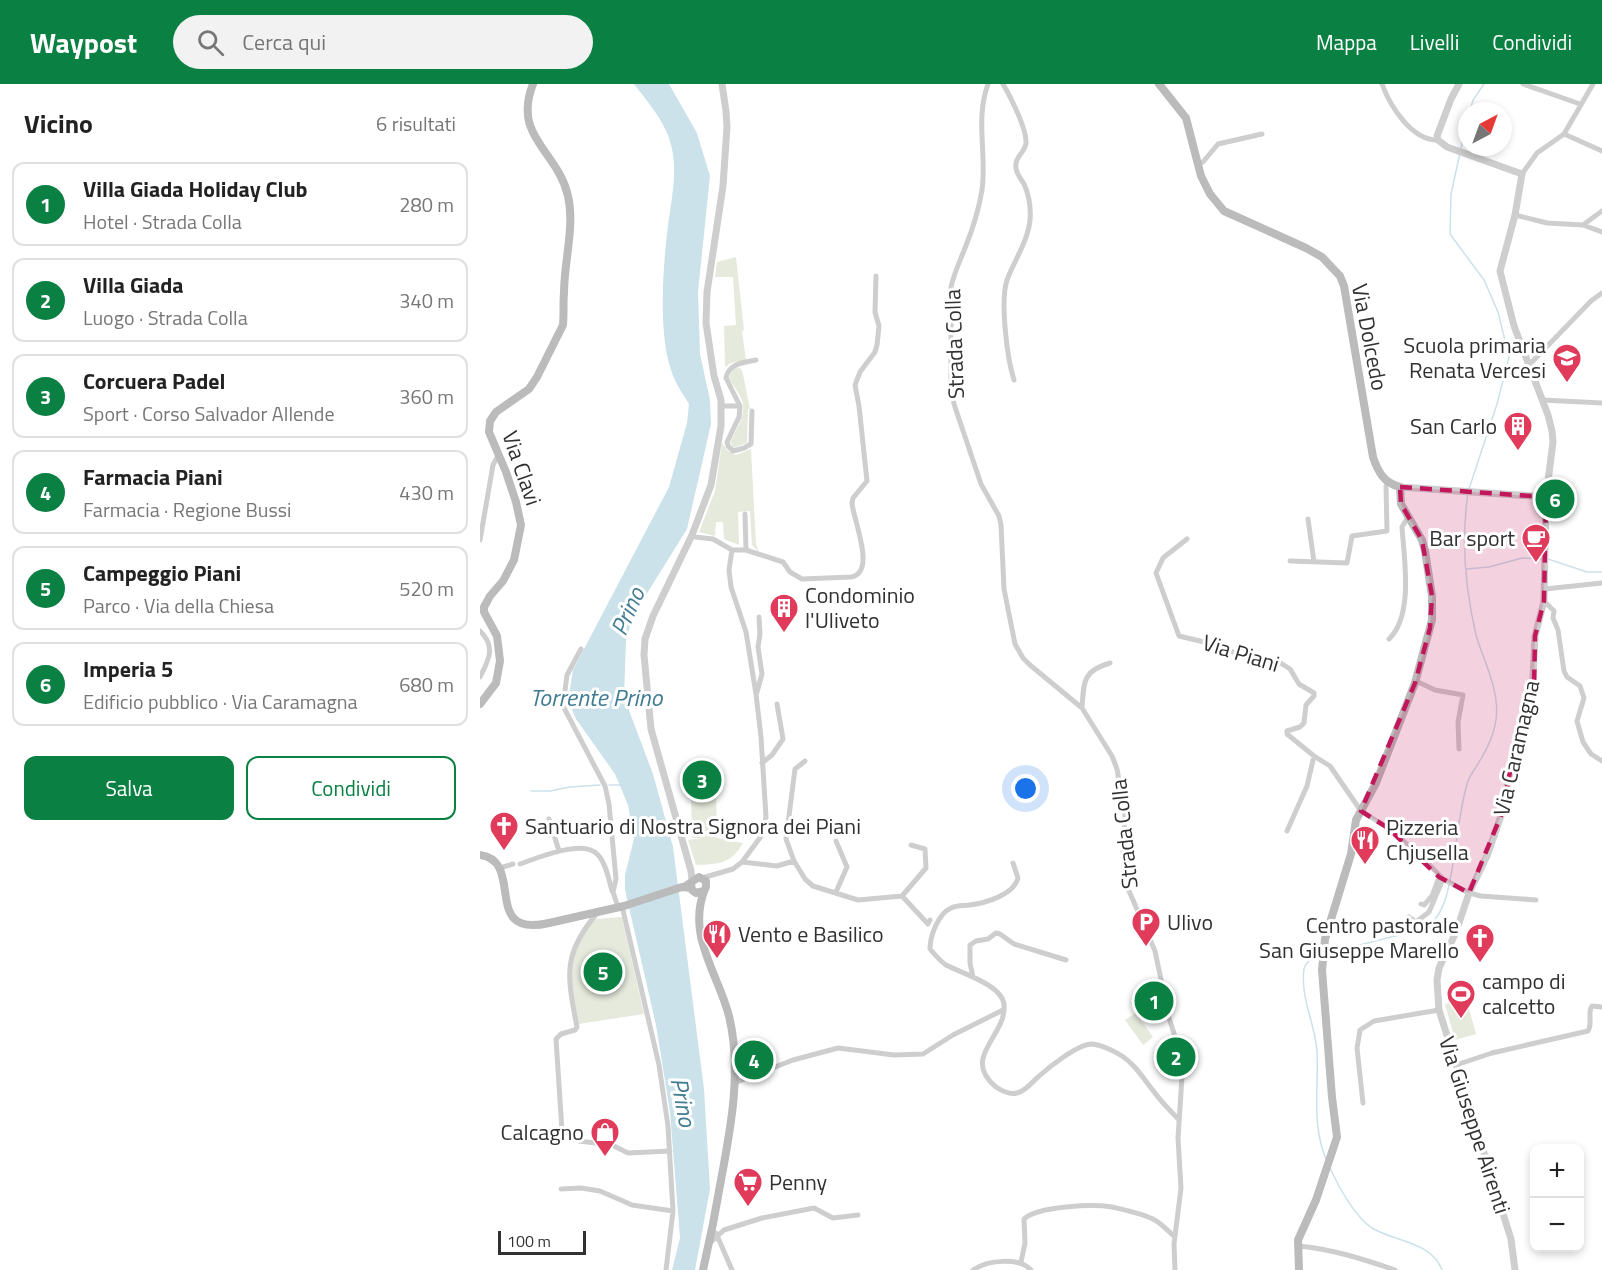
<!DOCTYPE html>
<html lang="it">
<meta charset="utf-8">
<style>
:root{--surface:#fff;--page:#f2f2f2;--text:#222;--muted:#767676;--line:#e0e0e0;--accent:#0b8043}
body{margin:0;font-family:"Titillium Web",sans-serif;background:var(--page);color:var(--text)}
.controls{position:absolute;right:18px;bottom:18px;display:grid;overflow:hidden;border-radius:12px;box-shadow:0 3px 9px #0003}
.controls button{width:54px;height:54px;display:grid;place-items:center;padding:0;border:0;border-bottom:2px solid var(--line);background:var(--surface);color:var(--text);font:30px sans-serif}
.compass{position:absolute;left:978px;top:18px;width:54px;height:54px;border-radius:50%;background:var(--surface);box-shadow:0 3px 9px #0003;rotate:41deg}
.scale{position:absolute;left:18px;bottom:15px;width:88px;box-sizing:border-box;padding-left:6px;border:3px solid #313131;border-top:0;font-size:16px;line-height:21px;white-space:nowrap;color:#313131;-webkit-text-stroke:4px #fff;paint-order:stroke}
.you{position:absolute;left:546px;top:705px;width:21px;height:21px;margin:-15px;border:4px solid #fff;border-radius:50%;background:#1a73e8;box-shadow:0 0 0 9px #1a73e833}
.badge{display:grid;place-items:center;width:39px;height:39px;border-radius:50%;background:var(--accent);color:#fff;font-size:20px;font-weight:700}
.pin{position:absolute;translate:-50% -50%;border:3px solid #fff;box-shadow:0 2px 6px #0006}
.list{margin:0;padding:0;list-style:none}
h2{display:flex;justify-content:space-between;align-items:center;height:78px;margin:0;padding:0 24px;font-size:26px}
h2 small{font-size:20px;font-weight:400;color:var(--muted)}
.list li{display:grid;grid-template-columns:39px 1fr auto;gap:18px;align-items:center;box-sizing:border-box;height:84px;margin:0 12px 12px;padding:0 12px;border:2px solid var(--line);border-radius:12px}
.list b{display:block;font-size:22px;white-space:nowrap}
.list p{margin:0;font-size:20px;white-space:nowrap;color:var(--muted)}
.list em{font-size:20px;font-style:normal;color:var(--muted)}
.actions{display:flex;gap:12px;padding:18px 24px}
.actions a{flex:1;padding:14px 0;border:2px solid var(--accent);border-radius:12px;text-align:center;font-size:21px;color:var(--accent)}
.actions .main{background:var(--accent);color:#fff}
.icon{flex:none;width:33px;height:33px;fill:none;stroke:currentColor;stroke-width:2;stroke-linecap:round;stroke-linejoin:round}
.map{position:relative;flex:none;width:1122px;height:1186px;overflow:hidden}
header{display:flex;align-items:center;gap:36px;box-sizing:border-box;height:84px;padding:0 30px;background:var(--accent);color:#fff}
header strong{font-size:28px}
nav{display:flex;gap:33px;margin-inline-start:auto;font-size:21px}
.search{width:420px;height:54px;background:var(--page);display:flex;align-items:center;gap:15px;box-sizing:border-box;padding:0 21px;border-radius:33px;color:var(--muted);font-size:22px}
main{display:flex}
aside{flex:1;background:var(--surface)}
.map>svg:first-child{display:block}
.green{fill:#e6eadd}
.water{fill:#cbe2ea}
.lines{fill:none;stroke-linecap:round;stroke-linejoin:round}
.stream{stroke:#cbe2ea;stroke-width:1.5}
.minor{stroke:#cecece;stroke-width:5}
.tertiary{stroke:#cecece;stroke-width:7}
.secondary{stroke:#bbb;stroke-width:8}
.marked{fill:#c2185b;fill-opacity:0.2;stroke:#c2185b;stroke-width:4.5;stroke-dasharray:12 8;stroke-linejoin:round}
.labels{text-anchor:middle;dominant-baseline:central;stroke-width:6;stroke-linejoin:round;paint-order:stroke}
.street-label{font-size:22px;fill:#313131;stroke:#fff}
.poi-label{font-size:22px;fill:#313131;stroke:#fff;text-anchor:start}
.water-label{font-size:24px;font-style:italic;fill:#407d92;stroke:#fff}
</style>
<header>
<strong>Waypost</strong>
<div class="search"><svg class="icon" aria-label="search" viewBox="0 0 24 24"><circle cx="10" cy="10" r="6"/><path d="M15 15l6 6"/></svg>Cerca qui</div>
<nav><a>Mappa</a><a>Livelli</a><a>Condividi</a></nav>
</header>
<main>
<aside>
<h2>Vicino<small>6 risultati</small></h2>
<ul class="list">
<li><span class="badge">1</span><div><b>Villa Giada Holiday Club</b><p>Hotel · Strada Colla</p></div><em>280 m</em></li>
<li><span class="badge">2</span><div><b>Villa Giada</b><p>Luogo · Strada Colla</p></div><em>340 m</em></li>
<li><span class="badge">3</span><div><b>Corcuera Padel</b><p>Sport · Corso Salvador Allende</p></div><em>360 m</em></li>
<li><span class="badge">4</span><div><b>Farmacia Piani</b><p>Farmacia · Regione Bussi</p></div><em>430 m</em></li>
<li><span class="badge">5</span><div><b>Campeggio Piani</b><p>Parco · Via della Chiesa</p></div><em>520 m</em></li>
<li><span class="badge">6</span><div><b>Imperia 5</b><p>Edificio pubblico · Via Caramagna</p></div><em>680 m</em></li>
</ul>
<div class="actions"><a class="main">Salva</a><a>Condividi</a></div>
</aside>
<div class="map">
<svg width="1122" height="1186" viewBox="0 0 1122 1186">
<rect width="100%" height="100%" fill="#fff"/>
<!-- green -->
<path class="green" d="M256,173L264,246L262,247L266,276L251,279L245,283L244,242L256,241L253,193H235L237,178Z
M257,283L261,285L263,290L270,325H268L267,359L253,364L250,358C256,346 267,330 262,316C259,308 253,302 249,294L252,286Z
M242,359L248,367L256,371L271,365L276,460L279,468L272,461L270,427L258,428L259,461L244,455L243,438H236L235,452L219,448L235,407Z
M236,709L237,754L263,759C251,780 239,780 216,781L208,756L221,754H212L211,710Z
M142,833L164,930L98,940C89,894 85,873 115,835Z
M986,914L996,950L975,956L965,920Z
M656,929L673,953L663,961L645,936Z"/>
<!-- water -->
<path class="water" d="M154,0H189L217,49L230,92L218,208L220,270L230,316L231,340L207,445L153,532L146,557L144,613L173,690L193,763L224,1005L230,1105L215,1186H192L200,1154L190,1028L176,941L145,806V791L154,755L148,721L135,690L96,635L88,617L93,586L189,403L207,339L209,320C205,313 200,307 197,300C176,262 183,184 188,141C192,112 199,82 189,54C182,34 167,17 154,0Z"/>
<g class="lines">
<!-- stream -->
<path class="stream" d="M990,27L993,16L1004,0
M981,64L987,36
M980,69L971,110L970,150L1004,196L1018,228L1029,273L1017,320L989,405
M1068,475L1107,488H1122
M986,485L1009,483L1042,474L1063,475
M129,701H140
M51,707H70L90,703L120,701
M970,796C977,764 978,729 988,697C991,689 998,681 1002,673C1012,656 1019,637 1016,617C1014,595 1002,572 996,551C985,504 981,456 988,409
M848,869L947,844C960,833 966,817 969,801
M841,871C833,873 826,878 824,885C820,913 835,940 837,967C839,1003 831,1043 847,1077
M850,1084C858,1102 875,1133 892,1144C915,1158 951,1157 962,1186"/>
<!-- minor -->
<path class="minor" d="M508,0C495,36 507,69 502,106C499,124 492,147 485,164C480,177 474,189 471,203V298L474,320L501,400L519,432L521,441L524,505L535,560L543,574L550,581L602,624L632,672L637,685L645,731L643,772L646,800L675,867L689,934L703,977L698,1054L701,1104L694,1160L695,1186
M523,0C530,12 547,45 546,59C545,69 534,73 536,84C536,89 541,95 544,100C549,111 551,124 550,136C548,157 534,177 527,196C520,217 527,274 534,296
M902,0C910,22 932,57 958,56
M1043,0L1100,20
M1084,50L1122,67
M718,80L723,78L738,60L782,50
M1042,90L1057,69L1084,50L1113,0
M1035,131L1067,139L1103,141L1122,127
M1103,141L1122,148
M1049,281L1111,217L1122,209
M1062,316L1122,319
M241,322H260
M272,327L271,360L264,364L253,367L248,362L247,358L259,333L260,322L246,294C249,279 263,279 276,276
M265,430L266,466
M828,435L834,478
M212,451L215,453L233,455L252,466L249,486L251,503L266,548L276,610L281,653L286,733L282,751L262,778L253,785L222,794
M707,455L683,474L676,489L699,552L737,561L771,576L799,578L810,585L819,600L834,609V612L826,621L824,639L820,643L807,647V650L834,672L850,682L881,727L908,744L942,773L963,795L989,809L1001,812L1056,816
M0,456L13,381L19,370
M252,466H266L303,478L310,488L322,495L371,493C397,489 373,435 372,419L373,414L387,397L379,322L375,301L380,288L395,268L397,261L399,242L395,228L396,192
M810,477L867,479L872,452L907,447L906,402L907,398
M1065,505L1122,499
M1064,517L1074,527L1073,534L1078,546L1084,587L1087,593L1100,602L1104,614L1097,637L1103,658L1111,670L1122,677
M0,547C16,562 9,576 0,593
M909,555C934,531 924,474 922,443L928,433
M101,565L87,591L83,622L125,702L129,720L136,795L133,808L138,823
M936,597L955,606L983,611L978,638L979,665
M277,608L282,590L278,563L280,550L279,533
M602,624C604,598 602,587 630,579
M325,677L315,685L306,755L314,777L325,795L333,802L378,816L422,812L448,840L450,836
M282,679L292,671L303,655L297,620
M69,735L79,767
M807,747L827,702L834,672
M356,757L367,783L356,808
M262,778L297,782L314,777
M533,779L538,794C534,811 505,819 490,821C484,822 477,821 471,824C458,830 450,852 450,865C455,871 460,877 466,881C481,889 523,901 524,921C527,952 480,973 516,1003C522,1007 530,1011 537,1009C546,1007 552,998 558,993C569,983 598,960 612,960C621,961 634,967 642,972C657,982 664,996 675,1009C682,1019 691,1027 699,1036
M40,780C57,774 104,754 118,771C126,779 129,796 132,807
M20,784L33,780
M422,812L446,784L445,765L431,761
M941,820L944,821L952,812L959,793
M142,822L179,981L188,1042L193,1127L186,1186
M118,828C82,870 87,891 97,943L95,946L81,950L76,955L82,1047L86,1051L99,1057L132,1061L148,1069L190,1067
M929,833L936,838L949,828L963,795
M493,893L490,879V861L496,857L508,855L516,849L520,850L534,860L586,876
M976,981L1012,969L1108,947C1113,939 1107,929 1112,922L1122,923
M254,999L313,976L358,964L414,971L443,970L473,951L523,926
M883,1019L877,964L880,946L894,937L959,926
M81,1105L101,1104L120,1107L152,1121L193,1127
M236,1149L252,1186
M230,1159L244,1146L282,1134L334,1124L353,1134L378,1131
M818,1162C852,1165 883,1175 915,1186
M541,1178L545,1159L544,1135C558,1122 613,1120 632,1123C645,1126 661,1129 673,1135C681,1139 688,1147 695,1153
M493,1186C507,1176 540,1173 551,1186"/>
<!-- tertiary -->
<path class="tertiary" d="M979,0L971,15L957,52L958,56L967,63L1042,90L1035,131L1020,187L1034,242L1068,331L1072,347L1073,358L1066,413L1064,517L1055,552L1052,614L1036,657L1022,729L1007,772L989,809L976,848L959,884L957,896L959,926L1031,1155L1035,1186
M920,403L1066,413
M212,796L211,787L171,645L164,571L165,555L173,532L212,451L231,401L241,342V316L234,292L226,239L227,208L243,102L247,43L246,27L242,0"/>
<!-- secondary -->
<path class="secondary" d="M679,0L706,34L721,92L730,110L744,127L826,164L842,173L860,192L864,202L893,373C898,388 904,399 920,403L921,420L942,456L945,467L952,512V536L935,599L896,699L876,736L871,770L845,855L842,886L852,1013L857,1053L836,1116L818,1156L819,1186
M0,620L16,599L20,577L17,552L4,528V523L10,512L23,497L34,476L41,441L36,418L26,388L9,348L10,337L16,328L49,305L57,293L83,241C84,230 83,219 84,209C84,177 95,143 88,112C78,67 32,53 53,0
M0,771C46,777 0,855 69,839L144,822L202,803L211,804
M204,803L219,793L226,797V803L224,807L216,809L212,806L211,800
M223,1186C230,1156 236,1126 241,1096C251,1043 262,985 249,932C238,889 206,851 225,805"/>
</g>
<!-- marked area -->
<path class="marked" d="M920,403L1066,413L1064,517L1055,552L1054,608L1036,657L1022,729L989,809L959,793L908,744L881,727L935,599L950,544L952,512L942,456L921,420Z"/>
<!-- icons -->
<defs>
<g id="school-pin" transform="scale(1.5)"><path d="M0 17L-7.5 6A9.5 9.5 0 1 1 7.5 6Z" fill="#e13b5c" stroke="#fff"/><path d="M0-5L7-2L0 1L-7-2ZM-4 1L0 2.5L4 1V4Q0 6-4 4Z" fill="#fff"/></g>
<g id="building-pin" transform="scale(1.5)"><path d="M0 17L-7.5 6A9.5 9.5 0 1 1 7.5 6Z" fill="#e13b5c" stroke="#fff"/><path d="M-4-6H4V6H1V3H-1V6H-4ZM-2.5-4.3h1.7v1.8h-1.7ZM.8-4.3h1.7v1.8H.8ZM-2.5-1h1.7V.8h-1.7ZM.8-1h1.7V.8H.8Z" fill="#fff"/></g>
<g id="cafe-pin" transform="scale(1.5)"><path d="M0 17L-7.5 6A9.5 9.5 0 1 1 7.5 6Z" fill="#e13b5c" stroke="#fff"/><path d="M-5.5-4.5H6V0H3Q3 3.5 0 3.5H-2.5Q-5.5 3.5-5.5 0ZM3-3.2v2h1.7v-2ZM-6 4.5H4V6H-6Z" fill="#fff"/></g>
<g id="church-pin" transform="scale(1.5)"><path d="M0 17L-7.5 6A9.5 9.5 0 1 1 7.5 6Z" fill="#e13b5c" stroke="#fff"/><path d="M-1.2-6h2.4v3.5h3.3v2.4h-3.3V6h-2.4V-.1h-3.3v-2.4h3.3Z" fill="#fff"/></g>
<g id="restaurant-pin" transform="scale(1.5)"><path d="M0 17L-7.5 6A9.5 9.5 0 1 1 7.5 6Z" fill="#e13b5c" stroke="#fff"/><path d="M-5-6h1v4h1v-4h1v4h1v-4h1v5L-1.5 .5V6h-2V.5L-5-1ZM5-6V6H3V1.5H1.5Q1.5-4 5-6Z" fill="#fff"/></g>
<g id="parking-pin" transform="scale(1.5)"><path d="M0 17L-7.5 6A9.5 9.5 0 1 1 7.5 6Z" fill="#e13b5c" stroke="#fff"/><path d="M-3.5-5.5H1a3.5 3.5 0 0 1 0 7H-1V5.5H-3.5ZM-1-3.4V-.6H.8a1.4 1.4 0 0 0 0-2.8Z" fill="#fff"/></g>
<g id="stadium-pin" transform="scale(1.5)"><path d="M0 17L-7.5 6A9.5 9.5 0 1 1 7.5 6Z" fill="#e13b5c" stroke="#fff"/><path d="M0-5a6.5 5 0 1 0 0 10a6.5 5 0 1 0 0-10ZM-3.5-1.8h7v3.6h-7Z" fill="#fff"/></g>
<g id="shop-pin" transform="scale(1.5)"><path d="M0 17L-7.5 6A9.5 9.5 0 1 1 7.5 6Z" fill="#e13b5c" stroke="#fff"/><path d="M-5-2.5h2.3a2.7 3.5 0 0 1 5.4 0H5L5.5 6h-11ZM-1.5-2.5h3a1.5 2.3 0 0 0-3 0Z" fill="#fff"/></g>
<g id="supermarket-pin" transform="scale(1.5)"><path d="M0 17L-7.5 6A9.5 9.5 0 1 1 7.5 6Z" fill="#e13b5c" stroke="#fff"/><path d="M-6-5.5h2.5l.6 2H6L4.5 2H-2.5L-4.4-4H-6ZM-1.5 3.2a1.3 1.3 0 1 0 .1 0ZM3 3.2a1.3 1.3 0 1 0 .1 0Z" fill="#fff"/></g>
</defs>
<g fill-rule="evenodd">
<use href="#school-pin" x="1087" y="274"/>
<use href="#building-pin" x="1038" y="342"/>
<use href="#cafe-pin" x="1056" y="454"/>
<use href="#building-pin" x="304" y="524"/>
<use href="#church-pin" x="24" y="742"/>
<use href="#restaurant-pin" x="885" y="756"/>
<use href="#parking-pin" x="666" y="838"/>
<use href="#restaurant-pin" x="237" y="850"/>
<use href="#church-pin" x="1000" y="854"/>
<use href="#stadium-pin" x="981" y="910"/>
<use href="#shop-pin" x="125" y="1048"/>
<use href="#supermarket-pin" x="268" y="1098"/>
</g>
<g class="labels">
<!-- street labels -->
<g class="street-label">
<text transform="translate(890 253) rotate(79)">Via Dolcedo</text>
<text transform="translate(474 260) rotate(-92)">Strada Colla</text>
<text transform="translate(42 384) rotate(71)">Via Clavi</text>
<text transform="translate(761 569) rotate(17)">Via Piani</text>
<text transform="translate(1036 664) rotate(-77)">Via Caramagna</text>
<text transform="translate(644 750) rotate(-96)">Strada Colla</text>
<text transform="translate(995 1041) rotate(72)">Via Giuseppe Airenti</text>
</g>
<!-- poi labels -->
<g class="poi-label">
<text x="1066" y="261" text-anchor="end">Scuola primaria<tspan x="1066" dy="25">Renata Vercesi</tspan></text>
<text x="1017" y="342" text-anchor="end">San Carlo</text>
<text x="1035" y="454" text-anchor="end">Bar sport</text>
<text x="325" y="511">Condominio<tspan x="325" dy="25">l'Uliveto</tspan></text>
<text x="45" y="742">Santuario di Nostra Signora dei Piani</text>
<text x="906" y="743">Pizzeria<tspan x="906" dy="25">Chjusella</tspan></text>
<text x="687" y="838">Ulivo</text>
<text x="979" y="841" text-anchor="end">Centro pastorale<tspan x="979" dy="25">San Giuseppe Marello</tspan></text>
<text x="258" y="850">Vento e Basilico</text>
<text x="1002" y="897">campo di<tspan x="1002" dy="25">calcetto</tspan></text>
<text x="104" y="1048" text-anchor="end">Calcagno</text>
<text x="289" y="1098">Penny</text>
</g>
<!-- water labels -->
<g class="water-label">
<text transform="translate(147 527) rotate(-66)">Prino</text>
<text x="116" y="613">Torrente Prino</text>
<text transform="translate(204 1018) rotate(79)">Prino</text>
</g>
</g>
</svg>
<div class="controls">
<button>+</button>
<button>−</button>
</div>
<svg class="compass" viewBox="-18 -18 36 36"><path d="M0-13l5 13h-10z" fill="#e53935"/><path d="M0 13l5-13h-10z" fill="#767676"/></svg>
<div class="scale">100 m</div>
<div class="you"></div>
<div class="pin badge" style="left:674px;top:917px">1</div>
<div class="pin badge" style="left:696px;top:973px">2</div>
<div class="pin badge" style="left:222px;top:696px">3</div>
<div class="pin badge" style="left:274px;top:976px">4</div>
<div class="pin badge" style="left:123px;top:888px">5</div>
<div class="pin badge" style="left:1075px;top:415px">6</div>
</div>
</main>
